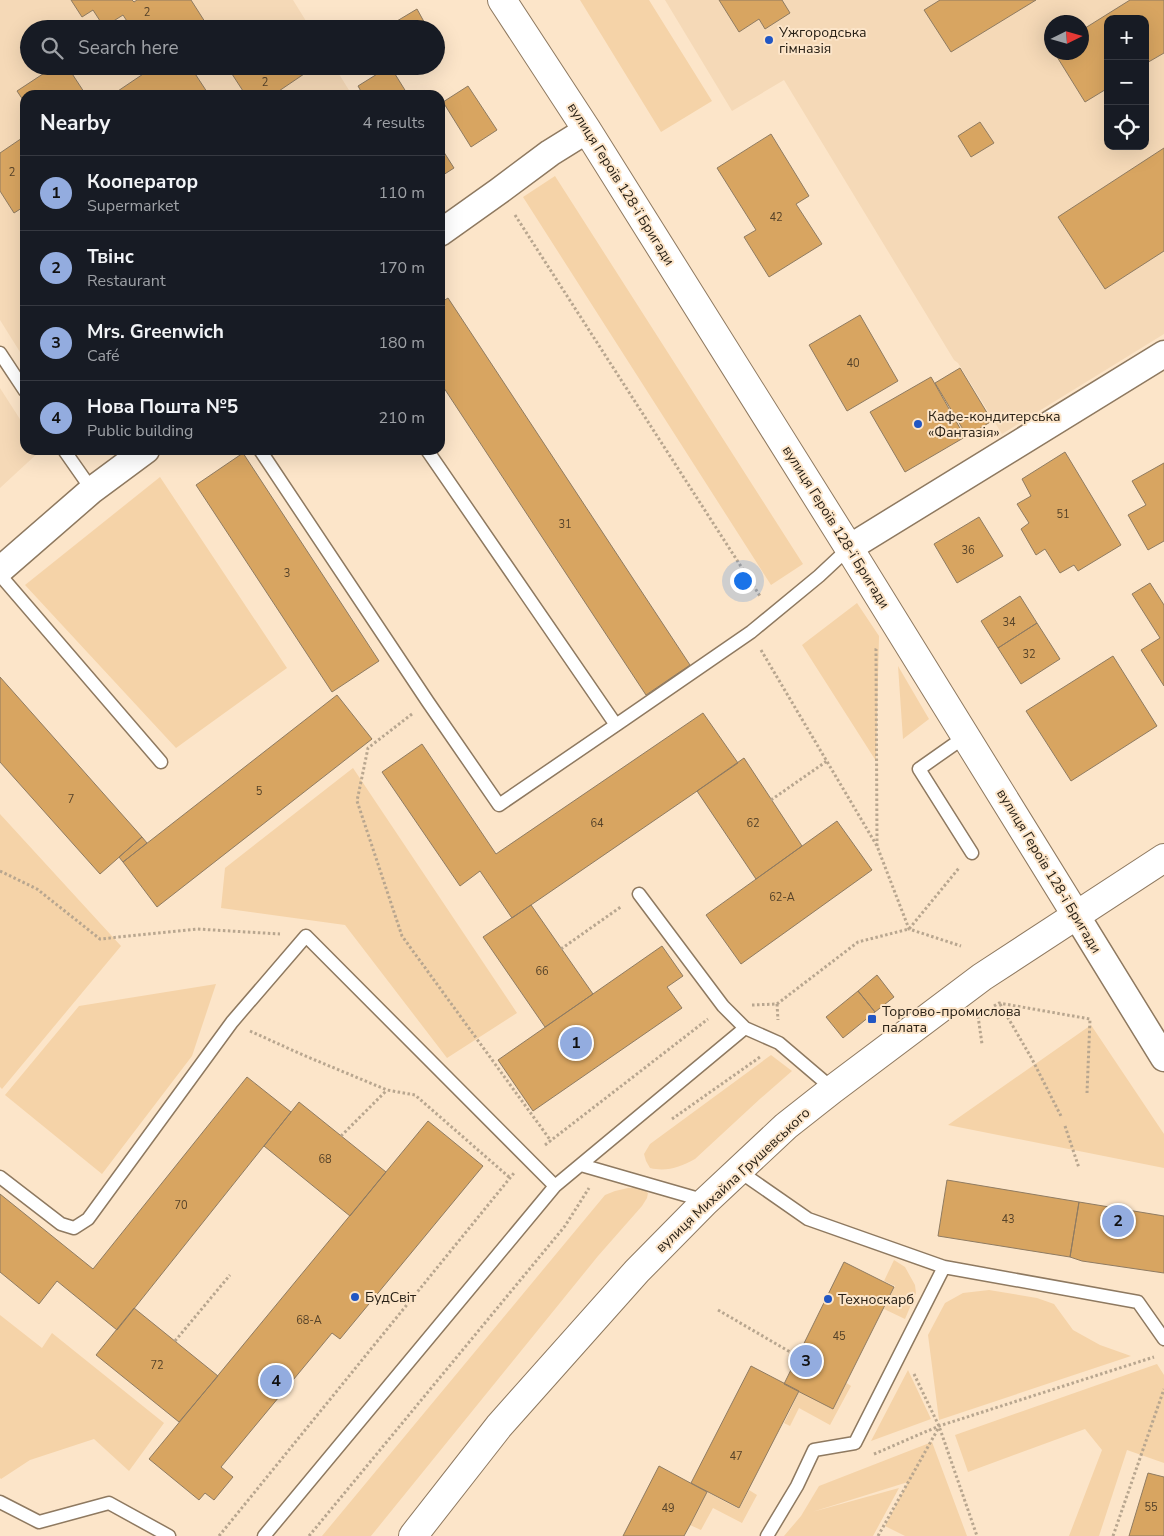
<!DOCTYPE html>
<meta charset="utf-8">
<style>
:root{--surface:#171b24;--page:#20242c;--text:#f1f3f6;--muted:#9ea1a6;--line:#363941;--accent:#93acdf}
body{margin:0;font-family:"Nunito Sans",sans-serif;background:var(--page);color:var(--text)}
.controls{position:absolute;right:15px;top:15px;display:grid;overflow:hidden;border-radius:10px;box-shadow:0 5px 20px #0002}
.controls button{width:45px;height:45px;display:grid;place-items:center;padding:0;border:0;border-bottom:1px solid var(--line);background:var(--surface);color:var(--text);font:25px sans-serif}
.compass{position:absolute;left:1044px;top:15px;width:45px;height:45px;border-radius:50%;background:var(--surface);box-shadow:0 5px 20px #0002;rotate:85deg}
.you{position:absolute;left:742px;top:580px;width:18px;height:18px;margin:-12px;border:4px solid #fff;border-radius:50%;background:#1a73e8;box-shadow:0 0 0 8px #1a73e833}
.badge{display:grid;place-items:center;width:32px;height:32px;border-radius:50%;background:var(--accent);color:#111;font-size:16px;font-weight:700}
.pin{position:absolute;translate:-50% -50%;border:2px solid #fff;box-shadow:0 1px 5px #0006}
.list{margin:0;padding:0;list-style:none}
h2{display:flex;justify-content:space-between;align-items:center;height:65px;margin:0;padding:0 20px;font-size:21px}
h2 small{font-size:16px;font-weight:400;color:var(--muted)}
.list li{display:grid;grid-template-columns:32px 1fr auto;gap:15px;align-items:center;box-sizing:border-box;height:75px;padding:0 20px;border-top:1px solid var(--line)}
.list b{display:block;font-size:19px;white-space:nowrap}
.list p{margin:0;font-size:16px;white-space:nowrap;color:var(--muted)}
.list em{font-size:16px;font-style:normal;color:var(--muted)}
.icon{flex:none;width:28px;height:28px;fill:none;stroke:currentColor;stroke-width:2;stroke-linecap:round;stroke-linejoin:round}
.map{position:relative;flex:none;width:1164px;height:1536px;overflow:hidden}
.search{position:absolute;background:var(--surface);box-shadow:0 5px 20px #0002;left:20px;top:20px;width:425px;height:55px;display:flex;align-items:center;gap:12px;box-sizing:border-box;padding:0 18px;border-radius:28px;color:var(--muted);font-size:19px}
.panel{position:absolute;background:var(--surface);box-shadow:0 5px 20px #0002;left:20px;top:90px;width:425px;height:365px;border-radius:15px}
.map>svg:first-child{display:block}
.built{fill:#f5d9b7;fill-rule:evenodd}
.green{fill:#f5d3a8}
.building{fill:#d8a561;stroke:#8f7b61}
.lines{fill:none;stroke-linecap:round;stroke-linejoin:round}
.lane-casing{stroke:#8e7960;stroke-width:15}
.street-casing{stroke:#8e7960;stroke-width:29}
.secondary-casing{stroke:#8e7960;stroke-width:30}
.path{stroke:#b8a68f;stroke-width:3;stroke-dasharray:2.5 2.5;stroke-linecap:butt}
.lane{stroke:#fff;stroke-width:12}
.street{stroke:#fff;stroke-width:26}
.secondary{stroke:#fff;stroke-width:28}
.poi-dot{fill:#2156c3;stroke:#fce5c9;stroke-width:2}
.labels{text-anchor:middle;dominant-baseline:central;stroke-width:4;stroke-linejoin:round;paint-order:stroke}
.number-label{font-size:11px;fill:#554229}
.poi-label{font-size:14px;fill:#292116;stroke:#fce5c9;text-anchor:start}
.street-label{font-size:14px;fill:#292116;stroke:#fce5c9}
</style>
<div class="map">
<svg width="1164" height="1536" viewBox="0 0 1164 1536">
<rect width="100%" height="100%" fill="#fce5c9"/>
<!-- built -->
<path class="built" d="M0,0H293L311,29H29V66H334L352,95H25V360L0,320Z
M665,0H1164V334L1002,434L958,363L954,360L784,80L732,111ZM1108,19H1145V146H1108ZM1052,22H1082V52H1052Z
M0,388L25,427V450L40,451L0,488Z"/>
<!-- green -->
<path class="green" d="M580,0H649L712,101L661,132Z
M555,176L803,564L771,585L523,197Z
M160,477L287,668L176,748L25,585Z
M857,603L879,636L876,761L802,645Z
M898,666L929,719L903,739Z
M353,768L517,1013L447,1058L345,925L221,908L225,868Z
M0,814L121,946L2,1089L0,1087Z
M216,984L192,1056L102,1174L5,1095L79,1006Z
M1091,1025L1164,1134V1168L948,1125Z
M771,1055L792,1071L761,1098L695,1159C680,1167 667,1172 650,1168L646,1161L644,1154L650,1144Z
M628,1188H642L648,1193L647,1198L642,1206L598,1256L371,1536H322L605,1195L615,1191Z
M894,1260L905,1267L915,1285L916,1293L905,1319L884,1309L895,1286L884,1281Z
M989,1290L1037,1298L1054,1304L1073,1330L1100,1345L1131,1356L939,1420L928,1335L945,1303L963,1293Z
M0,1315L42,1348L52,1333L164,1423L129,1471L94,1439L30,1460L1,1479L0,1478Z
M1157,1364L1164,1375V1463L1127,1450L1099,1536H1069L1102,1450L1085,1429L968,1472L955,1435Z
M908,1370L931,1419L871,1441Z
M845,1382L851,1386L830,1425L799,1408L790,1426L784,1423L799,1392Z
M932,1442L967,1536H905L885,1526L908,1482L812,1512L899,1488L873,1536H784L801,1516L819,1486Z
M749,1490L757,1495L742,1523L713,1508L701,1530L690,1525L707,1492L739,1509Z"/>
<!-- building -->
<path class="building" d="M71,0H132L134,2L137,0H191L207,25L201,29H132L123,15L104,27L93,10L82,17Z
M719,0H782L790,13L765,29L759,19L739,32Z
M940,0H1036L951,52L924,10Z
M1130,0H1164V53L1145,64V19H1108V88L1085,102L1054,52H1082V30Z
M417,9L428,29H388L387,27Z
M55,66H67L86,95H25V103L17,91Z
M155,66H190L209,95H112Z
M244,66H299L304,74L273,95H237L243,91L232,74Z
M390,66L408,95H363L358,86Z
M468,86L497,130L471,147L443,102Z
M980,122L994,143L971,157L958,136Z
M771,134L809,196L796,204L822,244L769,277L744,237L756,230L717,168Z
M25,136V206L14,213L0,191V153Z
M440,146L454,168L440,177Z
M1164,148V251L1105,289L1058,217Z
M448,298L690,665L646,695L440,382V303Z
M860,315L898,381L847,411L809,345Z
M960,368L992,421L967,436L935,383Z
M931,377L965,437L905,472L870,412Z
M1065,452L1121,545L1078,571L1074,565L1060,573L1045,549L1036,555L1021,529L1029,523L1017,504L1031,496L1022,479Z
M243,453L379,661L332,692L196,485Z
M1164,463V541L1148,550L1128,515L1146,505L1132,481Z
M979,517L1003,556L957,583L934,544Z
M1150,583L1164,605V686L1141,650L1160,638L1132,594Z
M1020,596L1037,623L998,648L981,621Z
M1037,623L1060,659L1021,684L998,648Z
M1113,656L1157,726L1071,781L1026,711Z
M0,677L142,837L100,874L0,762Z
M337,695L372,739L157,907L123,862Z
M703,713L738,763L512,918L480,871L460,886L382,772L422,744L496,854Z
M744,758L802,846L756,879L697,791Z
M837,821L872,870L741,964L706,915Z
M142,837L147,843L123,862L119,857Z
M531,905L593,994L545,1027L483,937Z
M662,946L683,976L667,987L682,1008L533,1111L498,1060Z
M877,975L894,997L875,1012L858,991Z
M858,991L875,1012L843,1038L826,1017Z
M247,1077L291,1112L117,1330L57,1281L39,1304L0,1272V1194L93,1269Z
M299,1102L386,1172L350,1216L264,1146Z
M428,1121L483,1166L340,1339L332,1333L221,1467L233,1477L214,1500L205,1493L199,1500L149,1459Z
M947,1180L1079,1202L1070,1257L938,1236Z
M1079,1202L1164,1216V1273L1082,1261L1070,1257Z
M844,1262L894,1287L833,1409L784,1384Z
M134,1308L218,1376L179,1422L96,1355Z
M751,1366L799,1391L739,1508L691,1483Z
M659,1466L707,1492L690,1525L684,1536H623Z
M1148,1473L1164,1477V1536H1129Z"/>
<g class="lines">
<!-- lane casing -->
<g class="lane-casing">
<path id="lane" d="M0,353L25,391
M64,450L92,490
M260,450L428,702L499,805L616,725
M427,450L616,725L751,632L819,576L849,548
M0,575L161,762
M966,736L919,769L972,853
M639,894L723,1006L745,1028
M581,1165L706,1201
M739,1171L808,1219L944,1267L855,1443L814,1450L797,1486L767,1536
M0,1177L61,1224L74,1228L88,1219L232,1022L306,936L555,1186
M944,1267L1138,1302L1164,1339
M0,1502L39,1522L109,1503L169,1536
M264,1536L555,1186L745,1028L779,1043L833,1089"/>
</g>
<!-- street casing -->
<g class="street-casing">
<path id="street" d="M440,233L499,191L550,153L587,130
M849,548L1164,354
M0,570L92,490L146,450
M1076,915L1164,1058"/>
</g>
<!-- secondary casing -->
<g class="secondary-casing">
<path id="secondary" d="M502,0L587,130L849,548L1076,915
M413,1536L499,1426L637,1271L706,1201L786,1126L833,1089L982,977L1164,858"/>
</g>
<!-- path -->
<path class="path" d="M515,215L760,596
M761,650L877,846L909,929L961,946
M412,714L368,748L357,801L402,936L551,1141
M771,800L827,761
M877,846L876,649L877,647
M0,871L37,889L100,939L197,929L280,934
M561,949L622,906
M777,1004L778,1020
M1000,1004L1032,1059L1062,1118
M752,1005L777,1004L858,942L909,929L959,868
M994,1006L999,1003L1090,1019L1087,1093
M978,1016L982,1044
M250,1031L303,1055L387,1090L415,1095L509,1177
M672,1119L760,1057
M1065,1126L1079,1168
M341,1136L387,1090
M545,1145L708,1019
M718,1310L797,1356
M175,1341L230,1275
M914,1374L939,1426L977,1536
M874,1454L939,1426L1154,1357
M219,1536L514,1173
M309,1536L565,1226L589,1188
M878,1536L939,1427
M1113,1536L1164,1389"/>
<!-- lane -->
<use href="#lane" class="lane"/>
<!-- street -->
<use href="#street" class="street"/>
<!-- secondary -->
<use href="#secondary" class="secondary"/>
</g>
<!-- markers -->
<g class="poi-dot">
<circle cx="769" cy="40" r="5"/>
<circle cx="918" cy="424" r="5"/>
<rect x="867" y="1014" width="10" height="10" rx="2.5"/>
<circle cx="355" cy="1297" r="5"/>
<circle cx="828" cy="1299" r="5"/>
</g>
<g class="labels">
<!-- number labels -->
<g class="number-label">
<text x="147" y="12">2</text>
<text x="265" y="82">2</text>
<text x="12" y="172">2</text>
<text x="776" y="217">42</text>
<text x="853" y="363">40</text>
<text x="1063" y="514">51</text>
<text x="565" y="524">31</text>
<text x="968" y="550">36</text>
<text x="287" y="573">3</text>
<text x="1009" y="622">34</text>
<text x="1029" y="654">32</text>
<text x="259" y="791">5</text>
<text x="71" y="799">7</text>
<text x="597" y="823">64</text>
<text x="753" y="823">62</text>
<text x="782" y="897">62-А</text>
<text x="542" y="971">66</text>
<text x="325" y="1159">68</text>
<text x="181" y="1205">70</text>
<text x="1008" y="1219">43</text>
<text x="309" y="1320">68-А</text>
<text x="839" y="1336">45</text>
<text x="157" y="1365">72</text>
<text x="736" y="1456">47</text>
<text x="1151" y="1507">55</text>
<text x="668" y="1508">49</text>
</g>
<!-- poi labels -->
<g class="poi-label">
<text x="779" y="32">Ужгородська<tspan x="779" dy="16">гімназія</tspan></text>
<text x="928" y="416">Кафе-кондитерська<tspan x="928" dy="16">«Фантазія»</tspan></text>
<text x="882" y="1011">Торгово-промислова<tspan x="882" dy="16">палата</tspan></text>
<text x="365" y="1297">БудСвiт</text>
<text x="838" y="1299">Техноскарб</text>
</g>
<!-- street labels -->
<g class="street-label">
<text transform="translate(621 184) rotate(58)">вулиця Героїв 128-ї Бригади</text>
<text transform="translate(836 527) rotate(58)">вулиця Героїв 128-ї Бригади</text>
<text transform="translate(1049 871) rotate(59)">вулиця Героїв 128-ї Бригади</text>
<text transform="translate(733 1180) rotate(-43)">вулиця Михайла Грушевського</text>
</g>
</g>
</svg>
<div class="controls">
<button>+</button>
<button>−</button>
<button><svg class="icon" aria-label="locate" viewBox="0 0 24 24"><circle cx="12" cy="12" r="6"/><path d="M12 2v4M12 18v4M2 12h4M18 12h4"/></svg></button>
</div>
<svg class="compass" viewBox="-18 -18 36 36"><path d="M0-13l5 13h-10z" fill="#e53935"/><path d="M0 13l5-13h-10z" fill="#9ea1a6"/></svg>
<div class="you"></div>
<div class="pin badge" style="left:576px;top:1043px">1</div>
<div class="pin badge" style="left:1118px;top:1221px">2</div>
<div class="pin badge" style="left:806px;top:1361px">3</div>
<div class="pin badge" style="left:276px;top:1381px">4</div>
<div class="search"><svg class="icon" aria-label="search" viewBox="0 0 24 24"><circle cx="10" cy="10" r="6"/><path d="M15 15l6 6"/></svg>Search here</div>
<section class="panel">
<h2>Nearby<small>4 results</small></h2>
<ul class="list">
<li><span class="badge">1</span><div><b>Кооператор</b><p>Supermarket</p></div><em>110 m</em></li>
<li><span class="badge">2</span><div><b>Твінс</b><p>Restaurant</p></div><em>170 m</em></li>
<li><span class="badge">3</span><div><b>Mrs. Greenwich</b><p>Café</p></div><em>180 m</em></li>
<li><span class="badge">4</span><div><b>Нова Пошта №5</b><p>Public building</p></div><em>210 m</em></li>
</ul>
</section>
</div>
